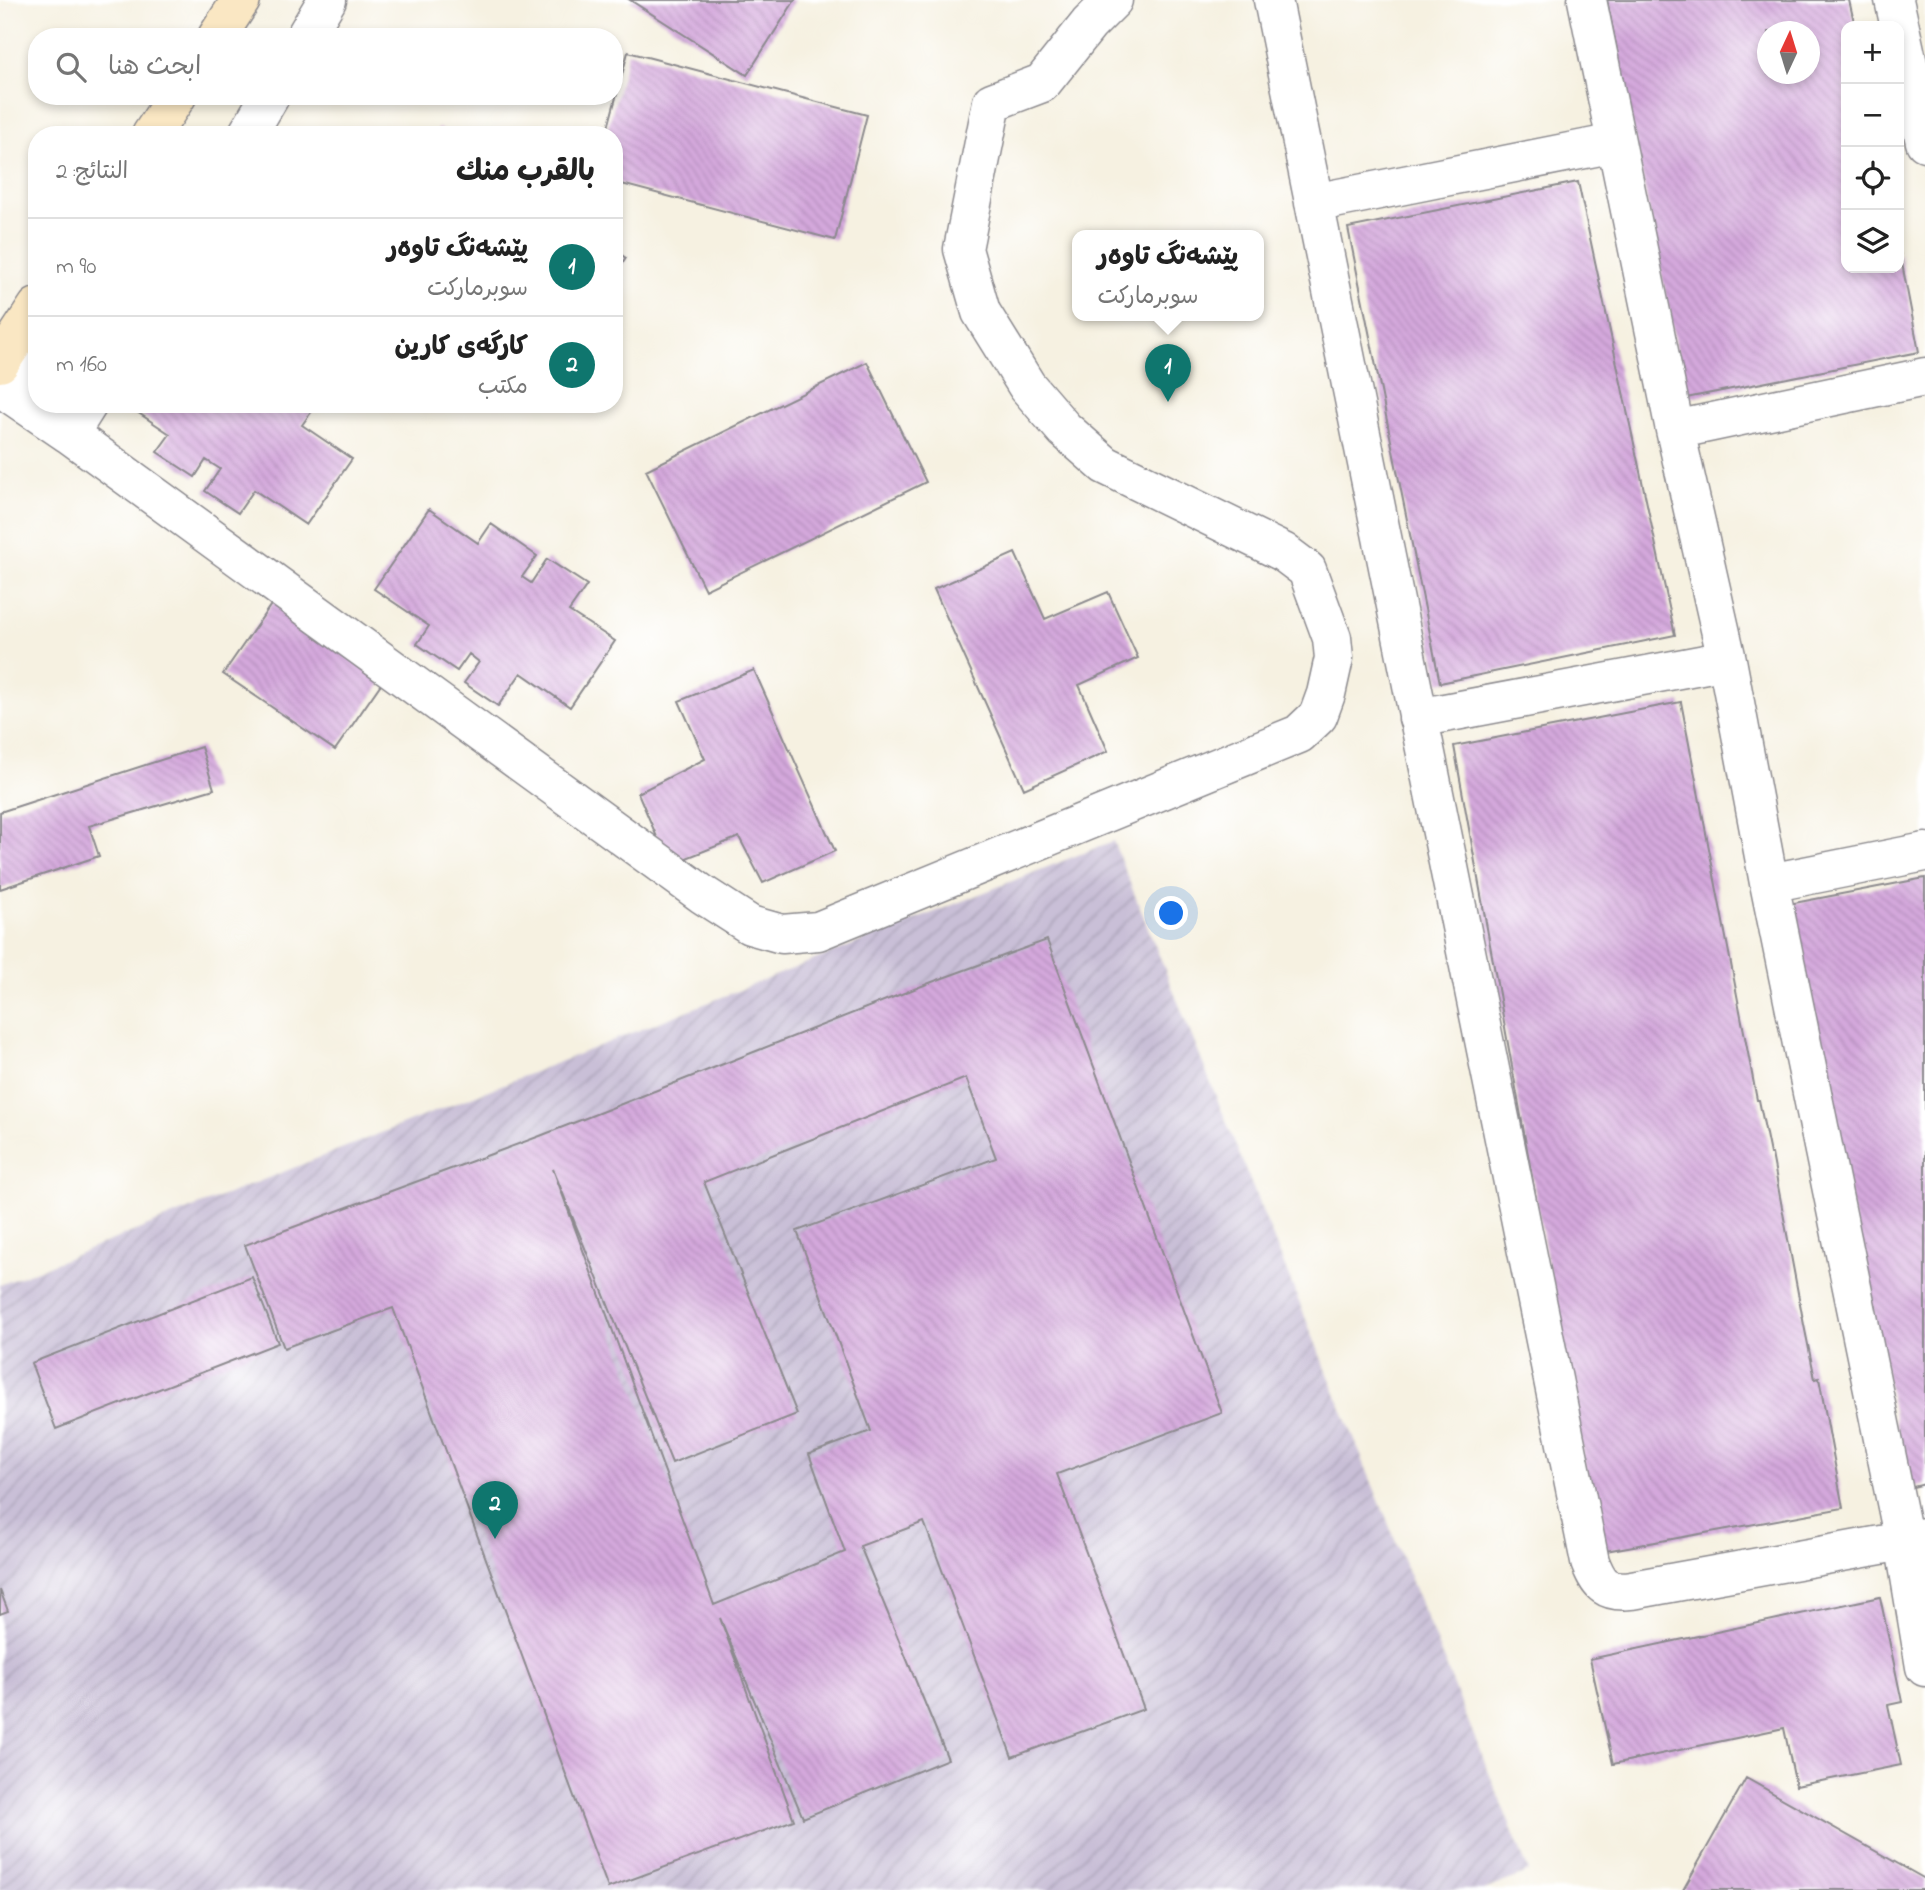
<!DOCTYPE html>
<html lang="ar">
<meta charset="utf-8">
<style>
:root{--surface:#fff;--page:#f2f2f2;--text:#222;--muted:#767676;--line:#e0e0e0;--accent:#0f766e}
body{margin:0;font-family:"Indie Flower","Playpen Sans Arabic",sans-serif;background:var(--page);color:var(--text);direction:rtl}
.controls{position:absolute;right:21px;top:21px;display:grid;overflow:hidden;border-radius:14px;box-shadow:0 4px 10px #0003}
.controls button{width:63px;height:63px;display:grid;place-items:center;padding:0;border:0;border-bottom:2px solid var(--line);background:var(--surface);color:var(--text);font:35px sans-serif}
.compass{position:absolute;left:1757px;top:21px;width:63px;height:63px;border-radius:50%;background:var(--surface);box-shadow:0 4px 10px #0003;rotate:4deg}
.you{position:absolute;left:1172px;top:914px;width:24px;height:24px;margin:-18px;border:5px solid #fff;border-radius:50%;background:#1a73e8;box-shadow:0 0 0 10px #1a73e833}
.badge{display:grid;place-items:center;width:46px;height:46px;border-radius:50%;background:var(--accent);color:#fff;font-size:23px;font-weight:700}
.pin{position:absolute;translate:-50% -58px;filter:drop-shadow(0 2px 4px #0008)}
.pin::after{content:'';position:absolute;top:37px;width:24px;height:21px;background:inherit;clip-path:polygon(0 0,100% 0,50% 100%)}
.popup{position:absolute;left:1072px;top:230px;width:192px;height:91px;box-sizing:border-box;display:grid;place-content:center;border-radius:14px;background:var(--surface);filter:drop-shadow(0 2px 5px #0005);font-size:23px;white-space:nowrap;color:var(--muted)}
.popup b{font-size:26px;color:var(--text)}
.popup::after{content:'';position:absolute;left:50%;top:100%;margin-left:-14px;border:14px solid transparent;border-top-color:var(--surface)}
.list{margin:0;padding:0;list-style:none}
h2{display:flex;justify-content:space-between;align-items:center;height:91px;margin:0;padding:0 28px;font-size:30px}
h2 small{font-size:23px;font-weight:400;color:var(--muted)}
.list li{display:grid;grid-template-columns:46px 1fr auto;gap:21px;align-items:center;box-sizing:border-box;height:98px;padding:0 28px;border-top:2px solid var(--line)}
.list b{display:block;font-size:26px;white-space:nowrap}
.list p{margin:0;font-size:23px;white-space:nowrap;color:var(--muted)}
.list em{font-size:23px;font-style:normal;color:var(--muted)}
.icon{flex:none;width:38px;height:38px;fill:none;stroke:currentColor;stroke-width:2;stroke-linecap:round;stroke-linejoin:round}
.map{position:relative;flex:none;width:1925px;height:1890px;overflow:hidden;direction:ltr}
.search{position:absolute;background:var(--surface);box-shadow:0 4px 10px #0003;left:28px;top:28px;width:595px;height:77px;display:flex;align-items:center;gap:18px;box-sizing:border-box;padding:0 24px;border-radius:28px;color:var(--muted);font-size:26px}
.panel{position:absolute;background:var(--surface);box-shadow:0 4px 10px #0003;left:28px;top:126px;width:595px;height:287px;border-radius:28px;direction:rtl}
.map>svg:first-child{display:block}
.industrial{fill:url(#industrial-furrows)}
.building{fill:url(#building-back-hatch);fill-rule:evenodd}
.lines{fill:none;stroke-linecap:round;stroke-linejoin:round}
.street-casing{stroke:#8c8a8e;stroke-width:41}
.secondary-casing{stroke:#8c8a8e;stroke-width:41}
.street{stroke:#fff;stroke-width:38}
.secondary{stroke:#fae7c3;stroke-width:38}
</style>
<div class="map">
<svg width="1925" height="1890" viewBox="0 0 1925 1890">
<defs>
<pattern id="industrial-furrows" width="10" height="10" patternUnits="userSpaceOnUse" patternTransform="scale(1.75)"><rect width="10" height="10" fill="#c9bfd7"/><path d="M-1 1l2-2M0 10L10 0M9 11l2-2" fill="none" stroke="#aca4b9"/></pattern>
<pattern id="building-back-hatch" width="6" height="6" patternUnits="userSpaceOnUse" patternTransform="scale(1.75)"><rect width="6" height="6" fill="#d4a8dc"/><path d="M-1 5l2 2M0 0l6 6M5-1l2 2" fill="none" stroke="#b690be"/></pattern>
</defs>
<rect width="100%" height="100%" fill="#fff"/>
<filter id="ink" filterUnits="userSpaceOnUse"><feTurbulence type="fractalNoise" baseFrequency=".0143" numOctaves="2"/><feDisplacementMap in="SourceGraphic" scale="14" xChannelSelector="R" yChannelSelector="G"/><feConvolveMatrix kernelMatrix="1 2 1 2 8 2 1 2 1" color-interpolation-filters="sRGB"/></filter>
<filter id="wash" filterUnits="userSpaceOnUse"><feTurbulence type="fractalNoise" baseFrequency=".00686" numOctaves="4" result="noise"/><feDisplacementMap in="SourceGraphic" scale="28" xChannelSelector="R" yChannelSelector="G"/><feGaussianBlur stdDeviation="1.57" result="paint"/><feColorMatrix in="noise" values="0 0 0 0 0 0 0 0 0 0 0 0 0 0 0 0 0 1.4 0 .05"/><feComposite in="paint" operator="in"/></filter>
<g filter="url(#wash)">
<rect width="100%" height="100%" fill="#f6f1e1"/>
<!-- industrial -->
<path class="industrial" d="M1113,841L1529,1872L1484,1890H0V1285Z"/>
<g id="blocks">
<!-- building -->
<path class="building" d="M630,0H795L747,75Z
M1607,0H1849L1855,26H1846V268H1899L1900,253L1919,352L1686,398ZM1768,32H1810V74H1768Z
M628,52L867,115L835,240L614,182V135H606Z
M439,128L449,135H434Z
M1578,182L1675,635L1440,683L1348,228Z
M614,250L626,258L614,277Z
M867,362L926,482L705,590L646,470Z
M125,404H317L302,425L352,459L306,525L254,490L238,513L205,491L220,469L206,460L195,477L157,452L170,434Z
M429,509L478,543L491,524L537,556L522,577L531,583L547,559L587,585L569,611L615,641L570,707L521,673L498,706L464,683L479,662L469,654L457,671L417,644L429,626L374,589Z
M1015,553L1045,619L1108,592L1138,658L1079,685L1108,751L1024,789L934,589Z
M275,599L387,675L335,750L223,674Z
M754,670L835,851L763,883L739,837L669,865L638,793L705,759L679,701Z
M1681,702L1757,1100H1759L1770,1154H1772L1804,1325L1815,1379L1819,1378L1843,1508L1600,1552L1454,746Z
M201,747L214,789L89,826L99,856L0,889V812Z
M1925,878V1484L1909,1488L1789,904Z
M1047,940L1222,1413L1057,1474L1144,1709L1012,1757L924,1522L860,1546L948,1759L803,1818L720,1618L794,1820L608,1888L393,1308L284,1348L245,1245L540,1136L932,982ZM966,1078L996,1158L797,1231L871,1431L809,1454L845,1552L714,1605L553,1169L672,1463L797,1414L704,1182Z
M252,1277L278,1343L56,1429L31,1363Z
M0,1590L8,1611L0,1614Z
M1880,1597L1902,1702L1888,1705L1901,1765L1796,1786L1784,1728L1613,1764L1590,1659Z
M1746,1778L1925,1879V1890H1683Z"/>
</g>
</g>
<g filter="url(#ink)">
<use href="#blocks" fill-opacity="0" stroke="#8c8a8e" stroke-width="2"/>
<g class="lines">
<!-- street casing -->
<g class="street-casing">
<path id="street" d="M1273,0L1590,1562C1599,1585 1606,1593 1632,1590L1925,1537
M1587,0L1675,430L1727,660L1769,883L1904,1541L1925,1667
M1894,0L1925,142
M305,37L327,0
M247,135L270,96
M1314,203L1615,143
M7,352L37,372
M0,387L69,434L702,894L750,925L782,934L818,931L1299,734L1318,716L1326,694L1334,658L1332,638L1307,570L1283,552L1105,465L1064,429L1027,386L981,312L963,249L992,102L1042,83L1089,24L1113,0
M1675,430L1925,377
M69,434L88,404
M1418,718L1727,660
M1769,883L1925,852"/>
</g>
<!-- secondary casing -->
<g class="secondary-casing">
<path id="secondary" d="M217,37L241,0
M151,135L177,96
M0,363L37,307"/>
</g>
<!-- street -->
<use href="#street" class="street"/>
<!-- secondary -->
<use href="#secondary" class="secondary"/>
</g>
</g>
</svg>
<div class="controls">
<button>+</button>
<button>−</button>
<button><svg class="icon" aria-label="locate" viewBox="0 0 24 24"><circle cx="12" cy="12" r="6"/><path d="M12 2v4M12 18v4M2 12h4M18 12h4"/></svg></button>
<button><svg class="icon" aria-label="layers" viewBox="0 0 24 24"><path d="M12 4l9 5-9 5-9-5zM3 14l9 5 9-5"/></svg></button>
</div>
<svg class="compass" viewBox="-18 -18 36 36"><path d="M0-13l5 13h-10z" fill="#e53935"/><path d="M0 13l5-13h-10z" fill="#767676"/></svg>
<div class="you"></div>
<div class="pin badge" style="left:1168px;top:402px">1</div>
<div class="popup"><b>پێشەنگ تاوەر</b>سوبرماركت</div>
<div class="pin badge" style="left:495px;top:1539px">2</div>
<div class="search"><svg class="icon" aria-label="search" viewBox="0 0 24 24"><circle cx="10" cy="10" r="6"/><path d="M15 15l6 6"/></svg>ابحث هنا</div>
<section class="panel">
<h2>بالقرب منك<small>النتائج: 2</small></h2>
<ul class="list">
<li><span class="badge">1</span><div><b>پێشەنگ تاوەر</b><p>سوبرماركت</p></div><em>90 m</em></li>
<li><span class="badge">2</span><div><b>کارگەی کارین</b><p>مكتب</p></div><em>160 m</em></li>
</ul>
</section>
</div>
